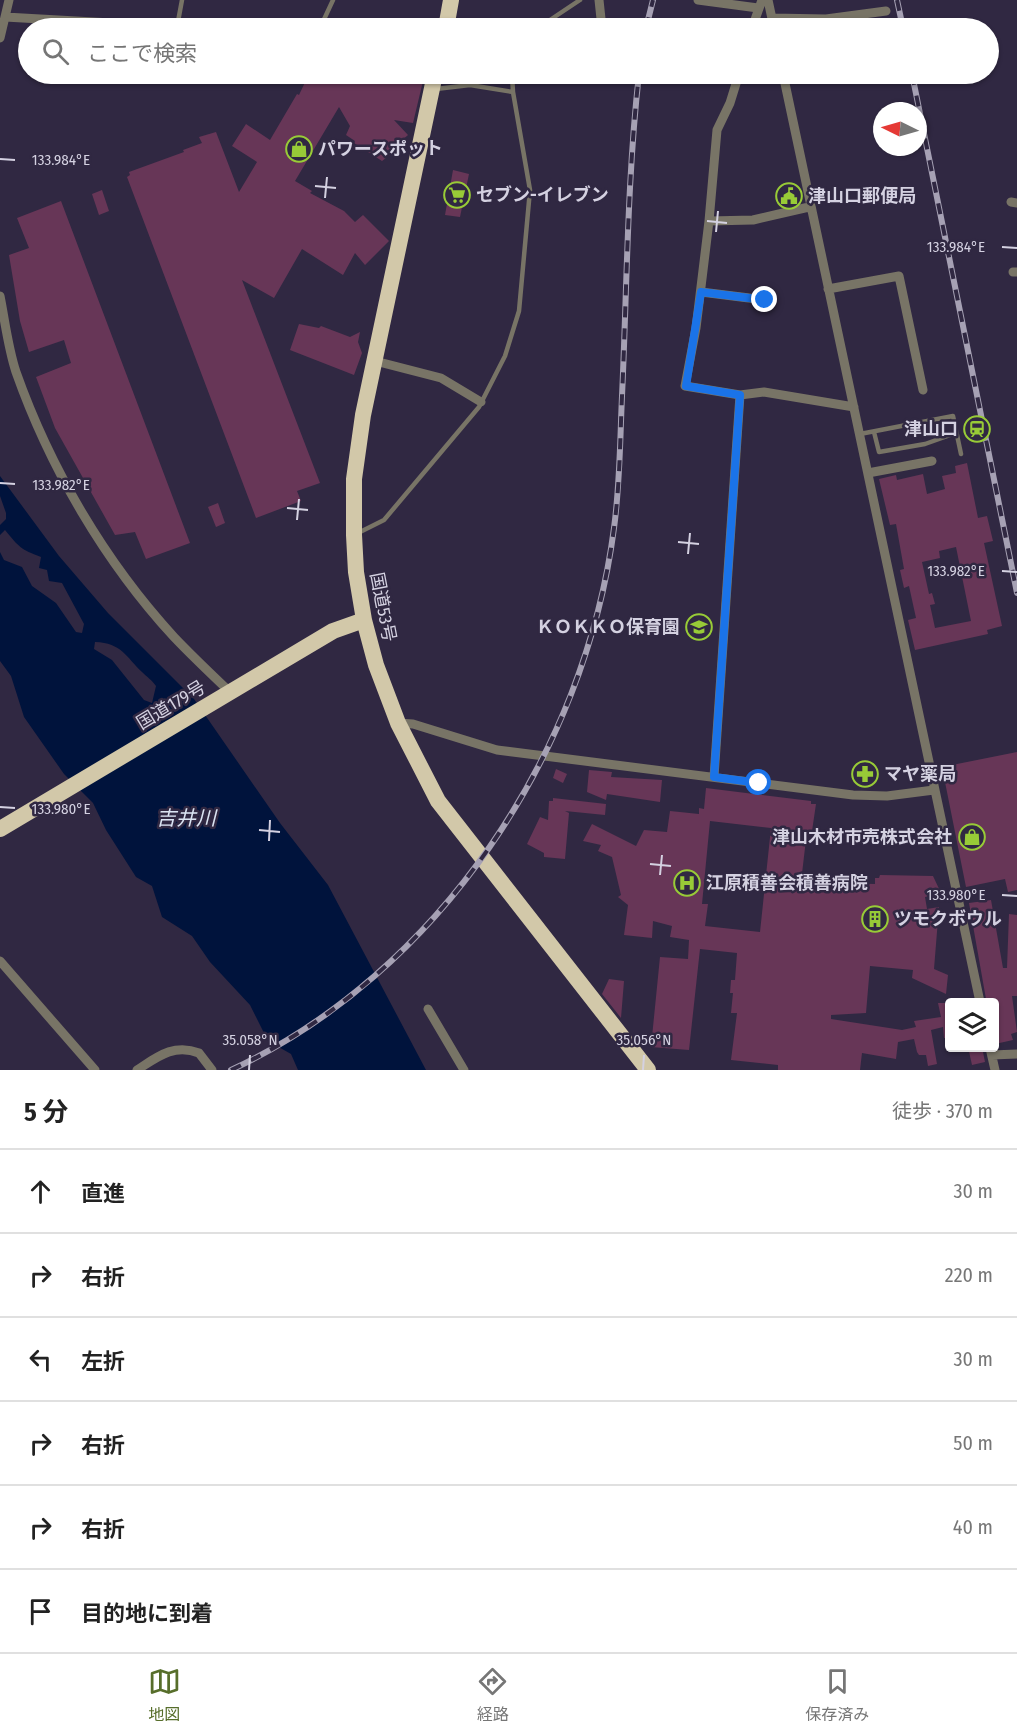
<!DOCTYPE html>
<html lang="ja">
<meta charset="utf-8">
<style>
:root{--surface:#fff;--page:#f6f6f6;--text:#222;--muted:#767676;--line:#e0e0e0;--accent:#576e2b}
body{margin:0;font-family:"Fira Sans Condensed","Noto Sans JP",sans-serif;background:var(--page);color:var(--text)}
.controls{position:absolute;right:18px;bottom:18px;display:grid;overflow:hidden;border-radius:6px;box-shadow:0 2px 4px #0004}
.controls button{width:54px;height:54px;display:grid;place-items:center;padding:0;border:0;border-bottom:2px solid var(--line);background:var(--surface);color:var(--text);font:30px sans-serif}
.compass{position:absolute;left:873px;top:102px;width:54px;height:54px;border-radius:50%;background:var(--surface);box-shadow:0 2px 4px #0004;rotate:275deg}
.stop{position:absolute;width:18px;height:18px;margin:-14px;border:4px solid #1a73e8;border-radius:50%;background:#fff}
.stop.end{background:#1a73e8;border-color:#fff;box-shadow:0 2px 6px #0008}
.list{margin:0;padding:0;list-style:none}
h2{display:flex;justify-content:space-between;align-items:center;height:78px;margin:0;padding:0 24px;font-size:26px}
h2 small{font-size:20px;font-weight:400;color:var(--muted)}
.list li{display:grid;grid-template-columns:39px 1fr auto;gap:18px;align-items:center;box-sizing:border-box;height:84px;padding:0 24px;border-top:2px solid var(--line)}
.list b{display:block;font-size:22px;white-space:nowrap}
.list em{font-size:20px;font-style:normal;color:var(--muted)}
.icon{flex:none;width:33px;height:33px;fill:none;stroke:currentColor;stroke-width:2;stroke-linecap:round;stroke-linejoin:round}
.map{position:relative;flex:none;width:1017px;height:1070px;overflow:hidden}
.search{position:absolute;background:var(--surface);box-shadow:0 2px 4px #0004;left:18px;right:18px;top:18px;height:66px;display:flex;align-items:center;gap:15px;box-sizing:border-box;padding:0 21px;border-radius:33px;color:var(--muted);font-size:22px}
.sheet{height:582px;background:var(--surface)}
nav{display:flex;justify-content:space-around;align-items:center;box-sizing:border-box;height:84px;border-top:2px solid var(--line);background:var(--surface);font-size:16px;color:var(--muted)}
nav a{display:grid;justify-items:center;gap:3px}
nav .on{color:var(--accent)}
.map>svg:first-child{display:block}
.water{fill:#00133c;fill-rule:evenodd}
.building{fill:#673657;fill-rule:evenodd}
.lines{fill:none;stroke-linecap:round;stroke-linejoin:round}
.service{stroke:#787466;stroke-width:4.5}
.minor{stroke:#787466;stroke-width:9}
.trunk{stroke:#d2c8a9;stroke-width:16}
.rail-casing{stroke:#a6a1b4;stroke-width:6}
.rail{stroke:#302842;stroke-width:4;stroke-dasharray:11;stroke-linecap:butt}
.route{stroke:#1a73e8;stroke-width:8}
.ticks{fill:none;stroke:#d4d1e1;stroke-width:2}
.labels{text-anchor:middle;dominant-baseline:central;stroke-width:5;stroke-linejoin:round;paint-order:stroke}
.poi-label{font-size:18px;font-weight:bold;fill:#d4d1e1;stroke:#302842;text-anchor:start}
.street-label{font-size:18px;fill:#d4d1e1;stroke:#302842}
.water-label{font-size:20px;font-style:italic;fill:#dbe4f3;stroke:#302842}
.ticks-label{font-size:15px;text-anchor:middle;fill:#d4d1e1;stroke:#302842;stroke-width:5;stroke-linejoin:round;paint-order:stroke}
</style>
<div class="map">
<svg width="1017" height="1070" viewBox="0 0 1017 1070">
<rect width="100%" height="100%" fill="#302842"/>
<!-- water -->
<path class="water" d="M0,476L59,556L108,613L194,699L280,823L328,885L426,1070H298L291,1054L268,1041L250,1005L210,962L192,936L162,917L152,886L136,877L106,830L93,803L64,774L24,717L11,676L0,661V552L4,560L22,567L32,586L56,603L76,632L82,633L84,624L62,583L49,581L47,570L39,568L41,557C20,549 20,548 5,530L0,535V525L6,519V513L0,496ZM95,642C122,643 126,657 142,672C147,677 152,680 156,686L152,703L144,700L112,660L94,649Z"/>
<!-- building -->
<path class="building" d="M309,74H382L423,81L413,123L394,120L408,135L392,149L394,152L382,161L354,143L355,141L346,135L350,126L339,107L295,181L312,191L310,193L344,211L355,222L363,215L389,241L365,265L355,253L343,275L302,249L274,298L242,280L320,483L297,491L301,501L256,518L127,177L130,175L129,172L184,152L183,150L202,143L199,137L216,132L239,192L257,162L232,146L246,124L270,140L297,94L299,95Z
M453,170L469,174L460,217L445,215Z
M102,190L109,211L99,215L92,194Z
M61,201L190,543L146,559L135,532L115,535L55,428L36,377L71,363L64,340L29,352L20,321L9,255L29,248L17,218Z
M299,324L319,328L321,326L350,337L360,332L358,342L362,353L354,375L290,350Z
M967,463L978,518L987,516L993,541L984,543L1002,626L987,630L988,634L915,650L908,620L916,618L909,586L904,588L900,570L904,569L896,524L890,525L879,479L896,475L897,480L923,474L927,494L945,489L942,476L956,473L955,466ZM956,547L971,621L935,628L930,605L935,604L932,593L929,594L922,562L940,558L939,551Z
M218,503L225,523L216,527L208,507Z
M1017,752V890L1008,892L1005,879L966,887L942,767Z
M556,769L567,774L563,783L553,778Z
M589,770L612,772L611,777L662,780L660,802L607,794L606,800L587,792Z
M706,788L811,801V804H816L812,831H807L801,882L875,884V878H879L880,875L933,876L941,893L925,897L927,909L939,907L934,969L948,975L946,994L912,978L913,970L870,966L866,1013L831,1015V1019L902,1030L916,1027L914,1021L941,1017L938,1003H950V1038H944L943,1027L931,1030L937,1064L928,1066L926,1055H919L917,1052L914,1039L898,1042L896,1059L862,1053L860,1070H778V1065L731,1060L737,1013H731L733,993H730L731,980H735L737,953L700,949L689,1050L651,1047L660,957L688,959L689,940L670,937L672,926L653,921L652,938L624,935L628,905L618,897L621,895L612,857L598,851L601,845L583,841L592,824L636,846L644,830L667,832L670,811L699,814V808L704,809ZM710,821L771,828L760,932L705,926L708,904H702Z
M553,798L606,804L605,815L565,811L569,813L565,859L544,857V853L527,844L540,817L548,820L549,801H553Z
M991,900L1003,968H1007L1009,914L1017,915V996H1012L1017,1032L1011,1034L1013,1040L995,1044L994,998L986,999L969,903Z
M609,979L624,981L621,1018L602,994Z
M968,1047H982L985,1062L972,1065Z"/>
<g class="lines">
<!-- service -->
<path class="service" d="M177,27L182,0
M320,28L333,0
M538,28L580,0
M512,74L513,92
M874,432L879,452L925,444L956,433
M860,434L953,416L961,454
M356,534L384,520L479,407L505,356L519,311L530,190L513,92L470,85L436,89"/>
<!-- minor -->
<path class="minor" d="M599,0L602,28
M698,0L758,8
M768,0L774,28
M5,17L200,28
M772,18L826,19L886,11
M752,28L762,0
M0,38L9,0
M783,74L980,1002
M1011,202L1017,203
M809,207L753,220L709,221L696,328L685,386L740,395L764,392L854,407
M709,221L717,130L730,103L739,74
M1013,272H1017
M828,289L899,276L923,390
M701,292L765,300
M0,296C5,321 8,348 16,372C50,468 105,562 174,637C192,656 211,674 230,692
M375,361L441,378L481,402
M868,473L932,461
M398,723L413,724L497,750L853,795L887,796L934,790
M714,777L740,395
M0,961L95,1070
M428,1009L464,1070
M990,1048L995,1070
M992,1055L1017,1054
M137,1070C157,1057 174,1043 199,1053L212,1070"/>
<!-- trunk -->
<path class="trunk" d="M446,28L451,0
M435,74L363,415L354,479V535L356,572L364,620L376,665L398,723L438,801L648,1070
M0,829L333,631L364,620"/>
<!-- rail casing -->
<g class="rail-casing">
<path id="rail" d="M897,0L903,28
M646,28L653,0
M912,74L1017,593
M231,1070C439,973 585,753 614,528C620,484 620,440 622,396C627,289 627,180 639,74"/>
</g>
<!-- rail -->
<use href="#rail" class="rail"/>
</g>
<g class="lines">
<!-- route -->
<path class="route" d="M759,783L714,777L740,395L686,386L701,292L765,300"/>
</g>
<!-- ticks -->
<path class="ticks" d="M0,159L15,160M315,186L336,188M325,198L327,177M707,221L727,223M716,232L718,211M1002,247L1017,248M0,483L15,484M287,508L308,510M297,520L299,499M678,542L699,544M688,554L690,533M1002,571L1017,572M0,807L15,808M259,830L280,832M269,841L270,820M650,864L671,866M660,875L662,855M1002,895L1017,896M249,1070L250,1055M643,1070L644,1055"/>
<!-- icons -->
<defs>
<g id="shop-ring" transform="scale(1.35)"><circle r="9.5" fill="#302842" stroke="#98cb37" stroke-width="1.5"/><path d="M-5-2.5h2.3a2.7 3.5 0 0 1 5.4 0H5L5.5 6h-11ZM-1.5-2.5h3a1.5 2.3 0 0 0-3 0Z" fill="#98cb37"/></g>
<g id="supermarket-ring" transform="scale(1.35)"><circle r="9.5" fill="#302842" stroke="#98cb37" stroke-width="1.5"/><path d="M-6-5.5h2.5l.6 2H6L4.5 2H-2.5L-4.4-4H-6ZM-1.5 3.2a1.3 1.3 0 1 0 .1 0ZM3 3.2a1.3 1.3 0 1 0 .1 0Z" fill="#98cb37"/></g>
<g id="civic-ring" transform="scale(1.35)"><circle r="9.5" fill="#302842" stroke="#98cb37" stroke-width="1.5"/><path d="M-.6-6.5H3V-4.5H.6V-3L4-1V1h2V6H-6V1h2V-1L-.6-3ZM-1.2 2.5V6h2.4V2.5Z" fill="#98cb37"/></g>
<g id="station-ring" transform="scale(1.35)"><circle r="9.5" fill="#302842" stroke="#98cb37" stroke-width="1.5"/><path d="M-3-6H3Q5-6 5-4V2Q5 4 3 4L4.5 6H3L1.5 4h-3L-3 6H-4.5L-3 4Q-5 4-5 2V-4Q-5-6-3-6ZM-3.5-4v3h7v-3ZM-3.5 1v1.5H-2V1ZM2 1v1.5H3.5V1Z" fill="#98cb37"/></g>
<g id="school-ring" transform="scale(1.35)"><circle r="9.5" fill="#302842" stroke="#98cb37" stroke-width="1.5"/><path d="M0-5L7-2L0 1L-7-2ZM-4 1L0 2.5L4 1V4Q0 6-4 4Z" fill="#98cb37"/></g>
<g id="pharmacy-ring" transform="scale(1.35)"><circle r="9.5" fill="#302842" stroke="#98cb37" stroke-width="1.5"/><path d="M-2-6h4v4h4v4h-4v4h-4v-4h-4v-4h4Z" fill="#98cb37"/></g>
<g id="hospital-ring" transform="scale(1.35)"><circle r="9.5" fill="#302842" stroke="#98cb37" stroke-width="1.5"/><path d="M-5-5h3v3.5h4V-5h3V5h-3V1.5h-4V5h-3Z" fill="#98cb37"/></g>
<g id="building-ring" transform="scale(1.35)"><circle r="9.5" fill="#302842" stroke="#98cb37" stroke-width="1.5"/><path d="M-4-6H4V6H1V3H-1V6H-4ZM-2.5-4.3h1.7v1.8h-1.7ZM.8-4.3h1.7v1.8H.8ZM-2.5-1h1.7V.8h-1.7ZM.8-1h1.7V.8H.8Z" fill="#98cb37"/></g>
</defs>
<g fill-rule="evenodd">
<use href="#shop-ring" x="299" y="149"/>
<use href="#supermarket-ring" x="457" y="195"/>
<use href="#civic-ring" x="789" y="196"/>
<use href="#station-ring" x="977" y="429"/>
<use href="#school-ring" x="699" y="627"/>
<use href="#pharmacy-ring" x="865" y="774"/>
<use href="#shop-ring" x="972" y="837"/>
<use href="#hospital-ring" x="687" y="883"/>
<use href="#building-ring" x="875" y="919"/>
</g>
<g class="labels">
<!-- poi labels -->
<g class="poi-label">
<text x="318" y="149">パワースポット</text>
<text x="476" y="195">セブン-イレブン</text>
<text x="808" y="196">津山口郵便局</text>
<text x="958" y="429" text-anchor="end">津山口</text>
<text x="680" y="627" text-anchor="end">ＫＯＫＫＯ保育園</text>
<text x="884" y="774">マヤ薬局</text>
<text x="952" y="837" text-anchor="end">津山木材市売株式会社</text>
<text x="706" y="883">江原積善会積善病院</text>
<text x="894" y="919">ツモクボウル</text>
</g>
<!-- street labels -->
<g class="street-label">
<text transform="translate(383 607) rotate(79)">国道53号</text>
<text transform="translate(171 705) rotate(-31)">国道179号</text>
</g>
<!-- water labels -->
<g class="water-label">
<text x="186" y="818">吉井川</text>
</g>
</g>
<g class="ticks-label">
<text x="61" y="165">133.984°E</text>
<text x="956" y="252">133.984°E</text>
<text x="61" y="490">133.982°E</text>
<text x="956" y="576">133.982°E</text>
<text x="61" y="814">133.980°E</text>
<text x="956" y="900">133.980°E</text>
<text x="250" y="1045">35.058°N</text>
<text x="644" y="1045">35.056°N</text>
</g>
</svg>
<div class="controls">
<button><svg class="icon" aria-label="layers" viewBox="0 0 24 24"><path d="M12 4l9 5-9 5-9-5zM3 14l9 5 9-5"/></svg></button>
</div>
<svg class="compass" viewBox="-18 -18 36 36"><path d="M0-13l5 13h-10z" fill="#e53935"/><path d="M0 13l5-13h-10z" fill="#767676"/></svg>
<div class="stop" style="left:759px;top:783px"></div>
<div class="stop end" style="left:765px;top:300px"></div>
<div class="search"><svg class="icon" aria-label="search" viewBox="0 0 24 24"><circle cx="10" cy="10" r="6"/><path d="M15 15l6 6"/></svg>ここで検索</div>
</div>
<section class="sheet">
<h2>5 分<small>徒歩 · 370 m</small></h2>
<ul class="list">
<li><svg class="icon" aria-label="ahead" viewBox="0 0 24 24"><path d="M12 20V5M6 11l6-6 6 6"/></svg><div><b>直進</b></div><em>30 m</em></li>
<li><svg class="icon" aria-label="right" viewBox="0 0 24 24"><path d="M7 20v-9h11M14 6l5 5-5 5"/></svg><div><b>右折</b></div><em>220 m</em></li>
<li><svg class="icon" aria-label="left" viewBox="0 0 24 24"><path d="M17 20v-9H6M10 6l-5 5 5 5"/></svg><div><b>左折</b></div><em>30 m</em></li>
<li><svg class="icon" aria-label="right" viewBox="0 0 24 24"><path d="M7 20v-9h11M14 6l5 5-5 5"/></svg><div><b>右折</b></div><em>50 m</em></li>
<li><svg class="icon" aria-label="right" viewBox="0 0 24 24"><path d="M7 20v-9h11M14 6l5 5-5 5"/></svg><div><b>右折</b></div><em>40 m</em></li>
<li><svg class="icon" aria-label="arrive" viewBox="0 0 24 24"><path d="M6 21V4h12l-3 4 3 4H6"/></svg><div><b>目的地に到着</b></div></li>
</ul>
</section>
<nav>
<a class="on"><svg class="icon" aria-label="map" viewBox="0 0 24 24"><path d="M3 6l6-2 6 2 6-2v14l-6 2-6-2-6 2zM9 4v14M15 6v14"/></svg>地図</a>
<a><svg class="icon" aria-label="directions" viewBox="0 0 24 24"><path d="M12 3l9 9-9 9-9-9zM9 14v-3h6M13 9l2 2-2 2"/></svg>経路</a>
<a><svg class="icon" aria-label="saved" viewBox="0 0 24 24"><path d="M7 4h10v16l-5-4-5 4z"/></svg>保存済み</a>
</nav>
